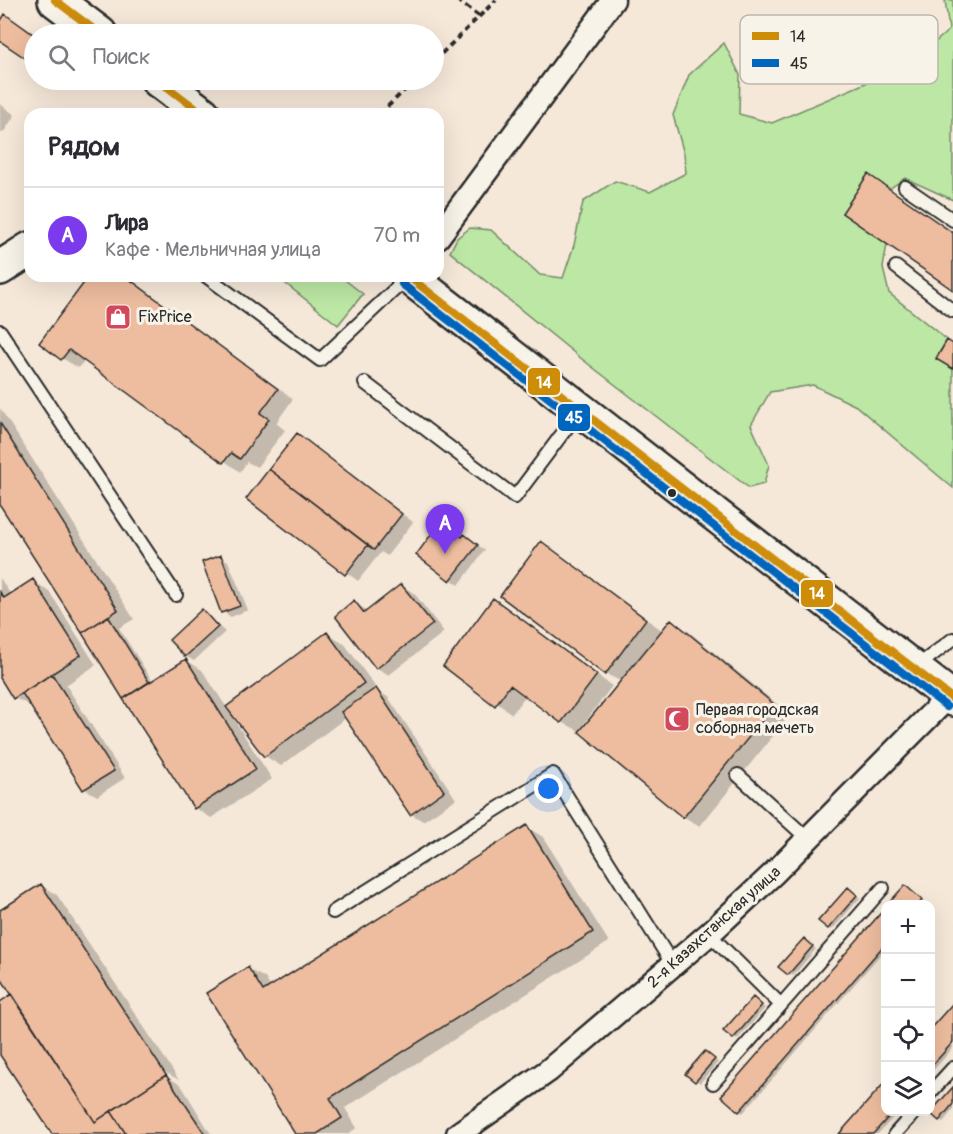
<!DOCTYPE html>
<html lang="ru">
<meta charset="utf-8">
<style>
:root{--surface:#fff;--page:#f7f7f7;--text:#2b2b33;--muted:#7c7c81;--line:#e1e1e2;--accent:#7c3aed}
body{margin:0;font-family:Pangolin,sans-serif;background:var(--page);color:var(--text)}
.controls{position:absolute;right:18px;bottom:18px;display:grid;overflow:hidden;border-radius:12px;box-shadow:0 6px 24px #0002}
.controls button{width:54px;height:54px;display:grid;place-items:center;padding:0;border:0;border-bottom:2px solid var(--line);background:var(--surface);color:var(--text);font:30px sans-serif}
.you{position:absolute;left:549px;top:789px;width:21px;height:21px;margin:-15px;border:4px solid #fff;border-radius:50%;background:#1a73e8;box-shadow:0 0 0 9px #1a73e833}
.badge{display:grid;place-items:center;width:39px;height:39px;border-radius:50%;background:var(--accent);color:#fff;font-size:20px;font-weight:700}
.pin{position:absolute;translate:-50% -50px;filter:drop-shadow(0 2px 3px #0008)}
.pin::after{content:'';position:absolute;top:32px;width:21px;height:18px;background:inherit;clip-path:polygon(0 0,100% 0,50% 100%)}
.list{margin:0;padding:0;list-style:none}
h2{display:flex;justify-content:space-between;align-items:center;height:78px;margin:0;padding:0 24px;font-size:26px}
h2 small{font-size:20px;font-weight:400;color:var(--muted)}
.list li{display:grid;grid-template-columns:39px 1fr auto;gap:18px;align-items:center;box-sizing:border-box;height:96px;padding:0 24px;border-top:2px solid var(--line)}
.list b{display:block;font-size:22px;white-space:nowrap}
.list p{margin:0;font-size:20px;white-space:nowrap;color:var(--muted)}
.list em{font-size:20px;font-style:normal;color:var(--muted)}
.icon{flex:none;width:33px;height:33px;fill:none;stroke:currentColor;stroke-width:2;stroke-linecap:round;stroke-linejoin:round}
.map{position:relative;flex:none;width:953px;height:1134px;overflow:hidden}
.search{position:absolute;background:var(--surface);box-shadow:0 6px 24px #0002;left:24px;top:24px;width:420px;height:66px;display:flex;align-items:center;gap:15px;box-sizing:border-box;padding:0 21px;border-radius:33px;color:var(--muted);font-size:22px}
.panel{position:absolute;background:var(--surface);box-shadow:0 6px 24px #0002;left:24px;top:108px;width:420px;height:174px;border-radius:18px}
.map>svg:first-child{display:block}
.green{fill:#bce7a4;stroke:#748968;stroke-width:1.5}
.shadow{fill:#0003}
.building{fill:#eebd9f;stroke:#2b2b2b;stroke-width:1.5}
.lines{fill:none;stroke-linecap:round;stroke-linejoin:round}
.lane-casing{stroke:#2b2b2b;stroke-width:16}
.street-casing{stroke:#2b2b2b;stroke-width:27}
.secondary-casing{stroke:#2b2b2b;stroke-width:38}
.primary-casing{stroke:#2b2b2b;stroke-width:38}
.path{stroke:#2b2b2b;stroke-width:4;stroke-dasharray:6 4.5;stroke-linecap:butt}
.lane{stroke:#f7f3e8;stroke-width:12}
.street{stroke:#f7f3e8;stroke-width:22}
.secondary{stroke:#f7f3e8;stroke-width:33}
.primary{stroke:#f7f3e8;stroke-width:33}
.bus-1-casing{stroke:#f7f3e8;stroke-width:12}
.bus-2-casing{stroke:#f7f3e8;stroke-width:12}
.bus-1{stroke:#ce8d09;stroke-width:8}
.bus-2{stroke:#0065bd;stroke-width:8}
.bus-dot{fill:#2b2b2b;stroke:#f7f3e8;stroke-width:2}
.labels{text-anchor:middle;dominant-baseline:central;stroke-width:6;stroke-linejoin:round;paint-order:stroke}
.poi-label{font-size:16px;fill:#2b2b2b;stroke:#f7f3e8;text-anchor:start}
.street-label{font-size:16px;fill:#2b2b2b;stroke:#f7f3e8}
.key{fill:#f7f3e8;stroke:#bab7af;stroke-width:1.5}
.key-label{font-size:16px;fill:#2b2b2b}
.line-badge{stroke:#f7f3e8;stroke-width:2}
.badge-label{font-size:16px;text-anchor:middle;font-weight:bold;fill:#fff}
</style>
<div class="map">
<svg width="953" height="1134" viewBox="0 0 953 1134">
<rect width="100%" height="100%" fill="#f5e8d9"/>
<filter id="ink" filterUnits="userSpaceOnUse"><feTurbulence type="fractalNoise" baseFrequency=".0167" numOctaves="2"/><feDisplacementMap in="SourceGraphic" scale="12" xChannelSelector="R" yChannelSelector="G"/><feConvolveMatrix kernelMatrix="1 2 1 2 8 2 1 2 1" color-interpolation-filters="sRGB"/></filter>
<g filter="url(#ink)">
<!-- green -->
<path class="green" d="M945,0H953V200L905,178L889,189L868,175L842,213L887,244L883,268L889,293L947,340L936,358L953,369V488L856,406L813,385L770,392L751,425L769,465L764,484L749,488L578,356L450,252L457,238L470,228L491,230L540,275L563,278L574,245L583,202L615,181L650,192L686,173L684,154L673,115L689,75L724,43L740,75L739,114L772,123L910,64L949,30Z
M276,276H340L363,294L338,325Z"/>
<!-- shadow -->
<path class="shadow" d="M14,21L34,35V63L0,39V24Z
M0,104L15,115L3,133L0,132Z
M91,276H126L293,399L276,423L285,430L257,467L247,462L240,472L85,360L78,368L62,358Z
M0,408L134,619L119,628L153,682L186,660L202,670L227,708L327,634L344,643L379,692L388,697L456,799L423,821L411,814L347,717L281,766L265,756L235,717L233,718L272,779L211,818L195,808L0,502Z
M297,435L413,522L387,556L381,552L358,581L248,498Z
M463,538L472,541L485,550L459,585L418,555Z
M542,543L663,631L671,621L688,631L790,715L700,826L684,817L579,731L562,722L526,695L512,714L445,666L493,600L612,686L580,729L582,730L622,682L606,674Z
M220,557L228,561L248,610L231,617L223,612Z
M0,578L11,595L33,581L49,591L96,665L66,685L125,778L97,796L85,789L32,706L14,698L0,675Z
M402,586L414,593L444,632L389,675L377,668L354,602L369,612Z
M202,611L225,632L194,661L185,656Z
M527,827L543,837L609,942L345,1108L357,1128L347,1134H297L248,969L265,978L271,988Z
M41,885L57,895L179,1080L161,1070L159,1072L181,1085L211,1134H54L0,1052V1004L14,995L0,974V912Z
M905,887L925,903L924,904H890Z
M852,891L860,898L832,930L829,928Z
M886,909V948L743,1113L739,1111Z
M807,942L816,949L793,976L781,967Z
M756,1001L765,1008L737,1040L734,1038Z
M953,1005V1048L930,1074V1031Z
M709,1055L718,1062L700,1083L688,1074Z
M953,1089V1110L943,1122L940,1120Z
M886,1112H898L878,1134H841Z"/>
<!-- building -->
<path class="building" d="M5,14L34,35V50L28,60L0,41V22Z
M868,174L953,233V290L842,213Z
M89,276H125L278,389L260,413L269,419L240,459L231,453L223,463L69,350L61,360L39,343Z
M947,340L953,344V369L936,359Z
M0,423L118,610L82,633L0,505Z
M297,433L402,514L374,550L269,469Z
M269,469L368,545L345,575L246,499Z
M441,521L462,537L464,534L478,545L450,581L416,555Z
M541,541L646,619L605,675L500,596Z
M221,555L240,606L221,613L202,562Z
M33,579L81,655L13,699L0,678V592L4,598Z
M401,584L433,624L376,669L335,616L354,600L364,613Z
M493,598L597,675L561,723L510,685L495,706L443,666Z
M202,609L218,627L185,657L169,640Z
M108,616L149,682L123,699L82,633Z
M671,619L775,705L683,818L579,732Z
M327,632L364,683L264,757L226,707Z
M186,659L256,769L194,809L123,699Z
M52,674L114,771L83,790L22,693Z
M376,688L444,791L410,815L341,712Z
M527,825L593,932L330,1098L342,1118L317,1134H295L206,993L248,967L263,991Z
M41,884L166,1075L95,1122L0,977V910Z
M905,885L922,900L919,904H888Z
M848,887L857,895L828,929L818,921Z
M886,907V943L739,1112L721,1096Z
M804,938L813,946L788,975L778,967Z
M12,994L95,1122L111,1111L126,1134H52L0,1055V1002Z
M753,997L762,1005L733,1039L723,1031Z
M953,1003V1042L930,1068V1029Z
M705,1051L715,1059L695,1082L685,1074Z
M166,1075L205,1134H126L111,1111Z
M886,1081V1112H893L873,1134H839Z
M953,1087V1104L939,1121L930,1113Z"/>
<g class="lines">
<!-- lane casing -->
<g class="lane-casing">
<path id="lane" d="M905,187L953,220
M896,267L953,311
M206,276L320,360L408,277
M0,331L176,595
M365,383L515,497L580,410
M915,668L953,639
M738,775L808,839
M333,912L553,774L673,965
M709,934L781,1005
M713,1083L883,888
M930,1093L953,1068
M895,1134L915,1112"/>
</g>
<!-- street casing -->
<g class="street-casing">
<path id="street" d="M438,237L613,0
M458,1134L548,1071L709,934L773,874L949,696"/>
</g>
<!-- secondary casing -->
<g class="secondary-casing">
<path id="secondary" d="M0,268L30,249"/>
</g>
<!-- primary casing -->
<g class="primary-casing">
<path id="primary" d="M55,0L100,34
M158,80L203,114
M408,276L953,699"/>
</g>
<!-- path -->
<path class="path" d="M457,0L479,16
M434,61L496,0
M380,114L415,80"/>
<!-- lane -->
<use href="#lane" class="lane"/>
<!-- street -->
<use href="#street" class="street"/>
<!-- secondary -->
<use href="#secondary" class="secondary"/>
<!-- primary -->
<use href="#primary" class="primary"/>
<!-- bus-1 casing -->
<g class="bus-1-casing">
<path id="bus-1" d="M55,0L100,34
M158,80L203,114
M408,276L953,699"/>
</g>
<!-- bus-2 casing -->
<g class="bus-2-casing">
<path id="bus-2" d="M402,284L947,707"/>
</g>
<!-- bus-1 -->
<use href="#bus-1" class="bus-1"/>
<!-- bus-2 -->
<use href="#bus-2" class="bus-2"/>
</g>
</g>
<!-- icons -->
<defs>
<g id="shop-square" transform="scale(1.35)"><rect x="-9" y="-9" width="18" height="18" rx="4" fill="#d1495b" stroke="#f7f3e8"/><path d="M-5-2.5h2.3a2.7 3.5 0 0 1 5.4 0H5L5.5 6h-11ZM-1.5-2.5h3a1.5 2.3 0 0 0-3 0Z" fill="#fff"/></g>
<g id="mosque-square" transform="scale(1.35)"><rect x="-9" y="-9" width="18" height="18" rx="4" fill="#d1495b" stroke="#f7f3e8"/><path d="M3.5-4.9A6 6 0 1 0 3.5 4.9A5 5 0 1 1 3.5-4.9Z" fill="#fff"/></g>
</defs>
<g fill-rule="evenodd">
<use href="#shop-square" x="118" y="317"/>
<use href="#mosque-square" x="677" y="719"/>
</g>
<!-- markers -->
<circle class="bus-dot" cx="672" cy="493" r="5"/>
<g class="labels">
<!-- poi labels -->
<g class="poi-label">
<text x="138" y="317">FixPrice</text>
<text x="696" y="710">Первая городская<tspan x="696" dy="18">соборная мечеть</tspan></text>
</g>
<!-- street labels -->
<g class="street-label">
<text transform="translate(714 927) rotate(-42)">2-я Казахстанская улица</text>
</g>
</g>
<!-- legend -->
<rect x="740" y="15" width="198" height="69" rx="9" class="key"/>
<rect x="752" y="32" width="27" height="8" fill="#ce8d09"/>
<rect x="752" y="59" width="27" height="8" fill="#0065bd"/>
<g class="key-label">
<text x="790" y="42">14</text>
<text x="790" y="69">45</text>
</g>
<g class="line-badge">
<rect x="527" y="367" width="34" height="29" rx="6" fill="#ce8d09"/>
<rect x="557" y="403" width="34" height="29" rx="6" fill="#0065bd"/>
<rect x="800" y="579" width="34" height="29" rx="6" fill="#ce8d09"/>
</g>
<g class="badge-label">
<text x="544" y="388">14</text>
<text x="574" y="423">45</text>
<text x="817" y="599">14</text>
</g>
</svg>
<div class="controls">
<button>+</button>
<button>−</button>
<button><svg class="icon" aria-label="locate" viewBox="0 0 24 24"><circle cx="12" cy="12" r="6"/><path d="M12 2v4M12 18v4M2 12h4M18 12h4"/></svg></button>
<button><svg class="icon" aria-label="layers" viewBox="0 0 24 24"><path d="M12 4l9 5-9 5-9-5zM3 14l9 5 9-5"/></svg></button>
</div>
<div class="you"></div>
<div class="pin badge" style="left:445px;top:554px">A</div>
<div class="search"><svg class="icon" aria-label="search" viewBox="0 0 24 24"><circle cx="10" cy="10" r="6"/><path d="M15 15l6 6"/></svg>Поиск</div>
<section class="panel">
<h2>Рядом<small></small></h2>
<ul class="list">
<li><span class="badge">A</span><div><b>Лира</b><p>Кафе · Мельничная улица</p></div><em>70 m</em></li>
</ul>
</section>
</div>
